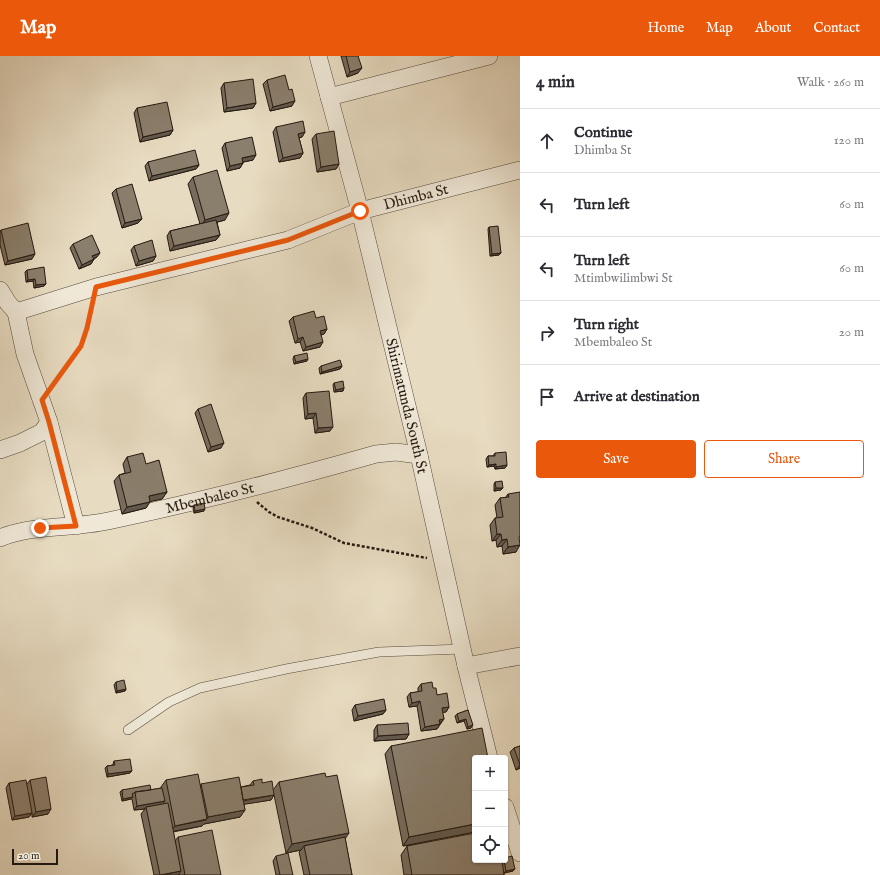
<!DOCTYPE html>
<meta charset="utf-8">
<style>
:root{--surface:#fff;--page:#f2f2f3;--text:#2b2b33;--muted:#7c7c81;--line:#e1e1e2;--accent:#ea580c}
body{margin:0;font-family:"IM FELL English",serif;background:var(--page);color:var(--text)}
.controls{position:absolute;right:12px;bottom:12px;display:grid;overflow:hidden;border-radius:4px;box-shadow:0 1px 3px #0004}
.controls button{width:36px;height:36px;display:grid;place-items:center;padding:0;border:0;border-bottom:1px solid var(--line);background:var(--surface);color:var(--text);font:20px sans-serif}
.scale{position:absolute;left:12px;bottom:10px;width:46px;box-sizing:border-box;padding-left:4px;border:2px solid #251910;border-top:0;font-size:11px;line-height:14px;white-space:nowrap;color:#251910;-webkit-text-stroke:3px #efe8d7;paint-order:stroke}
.stop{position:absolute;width:12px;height:12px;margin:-9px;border:3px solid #ea580c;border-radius:50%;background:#fff}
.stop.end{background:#ea580c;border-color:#fff;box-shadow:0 1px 4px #0008}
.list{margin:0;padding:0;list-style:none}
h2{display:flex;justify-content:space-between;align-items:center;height:52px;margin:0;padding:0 16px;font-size:17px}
h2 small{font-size:13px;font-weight:400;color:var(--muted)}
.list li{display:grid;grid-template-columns:26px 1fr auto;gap:12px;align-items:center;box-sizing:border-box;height:64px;padding:0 16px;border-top:1px solid var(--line)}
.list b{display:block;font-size:15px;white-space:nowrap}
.list p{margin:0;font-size:13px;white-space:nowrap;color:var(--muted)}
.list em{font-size:13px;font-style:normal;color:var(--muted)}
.actions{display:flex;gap:8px;padding:12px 16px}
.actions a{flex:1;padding:9px 0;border:1px solid var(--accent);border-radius:4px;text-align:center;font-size:14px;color:var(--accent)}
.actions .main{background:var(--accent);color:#fff}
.icon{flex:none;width:22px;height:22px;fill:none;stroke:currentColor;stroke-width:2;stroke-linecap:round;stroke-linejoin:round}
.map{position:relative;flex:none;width:520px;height:819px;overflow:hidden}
header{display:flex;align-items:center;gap:24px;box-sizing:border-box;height:56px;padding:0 20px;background:var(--accent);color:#fff}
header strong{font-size:19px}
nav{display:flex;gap:22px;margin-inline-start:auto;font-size:14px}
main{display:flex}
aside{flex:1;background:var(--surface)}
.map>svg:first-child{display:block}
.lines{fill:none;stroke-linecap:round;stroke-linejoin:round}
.service-casing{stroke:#564a3c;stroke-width:10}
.minor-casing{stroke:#564a3c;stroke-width:18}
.path{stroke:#251910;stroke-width:2.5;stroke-dasharray:3 2;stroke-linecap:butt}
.service{stroke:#efe8d7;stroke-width:9}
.minor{stroke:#efe8d7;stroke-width:17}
.wall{fill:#776c5d;stroke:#251910}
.shaded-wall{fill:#61584c;stroke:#251910}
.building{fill:#8a7e6c;stroke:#251910}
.route{stroke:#ea580c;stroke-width:5}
.labels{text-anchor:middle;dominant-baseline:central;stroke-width:3;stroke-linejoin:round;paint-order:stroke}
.street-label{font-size:15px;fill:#251910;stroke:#efe8d7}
</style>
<header>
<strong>Map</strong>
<nav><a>Home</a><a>Map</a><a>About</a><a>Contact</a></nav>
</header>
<main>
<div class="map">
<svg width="520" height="819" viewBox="0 0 520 819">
<rect width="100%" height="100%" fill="#e7dbc1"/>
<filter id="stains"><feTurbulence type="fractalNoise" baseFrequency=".005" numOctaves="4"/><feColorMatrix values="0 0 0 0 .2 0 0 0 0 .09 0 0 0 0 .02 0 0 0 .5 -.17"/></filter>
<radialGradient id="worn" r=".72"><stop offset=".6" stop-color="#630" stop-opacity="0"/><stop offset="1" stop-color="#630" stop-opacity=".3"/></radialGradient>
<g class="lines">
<!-- service casing -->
<g class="service-casing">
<path id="service" d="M128,674L169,646L200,632L286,613L379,596L463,593"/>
</g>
<!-- minor casing -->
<g class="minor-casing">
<g id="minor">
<path id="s1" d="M318,0L360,155L419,399L466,610L489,702"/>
<path d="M329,41L489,0"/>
<path id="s2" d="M0,234L8,247L16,256L96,231L288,184L360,155L520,114"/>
<path d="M16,256L25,298L49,366L76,470"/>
<path d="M0,394L20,387L42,376L49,366"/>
<path id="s3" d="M0,482C34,468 72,473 108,465C198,446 288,423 376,398L396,396L419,399"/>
<path d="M466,610L520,600"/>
<path d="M505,751L520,797"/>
</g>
</g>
<!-- path -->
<path class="path" d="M53,329L81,290L87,272L92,249
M257,446L269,456L278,461L312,472L344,487L427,502"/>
<!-- service -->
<use href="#service" class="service"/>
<!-- minor -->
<use href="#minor" class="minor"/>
</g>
<!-- wall -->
<path class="wall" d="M341,0H358V17L347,21Z
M267,24L292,50L270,55L263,28Z
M224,27L256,47L253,52L224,56L221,32Z
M137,52L173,74L170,79L140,86L134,57Z
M276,71L305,76L302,81L299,82L303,97L300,102L279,106L273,76Z
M316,78L339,108L336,113L317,116L312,83Z
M225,87L253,104L243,106V107L240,112L227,115L222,92Z
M148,106L199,109L196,113L149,125L145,110Z
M193,121L225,164L217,166L220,179L216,184L170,195L167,180L170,175L200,168L188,128Z
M116,133L142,163L138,167L122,172L112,137Z
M489,171L501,197L499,199L490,200L488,173Z
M1,174L32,203L5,209L0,189V175Z
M73,188L97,201L94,203L91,208L79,213L70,192Z
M134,190L156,200L153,205L136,210L131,194Z
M27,214L44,230L34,232L33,225L26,226L25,216Z
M293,261L316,262L327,273L324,278L321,279L320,291L303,295L300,286L295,287L289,265Z
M294,300L307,305L294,308L293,303Z
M321,310H342L340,313L320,318L319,312Z
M334,327L344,332L343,335L334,336L333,329Z
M306,337L330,375L315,377L313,362L305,363L303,342Z
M198,353L221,392L208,396L195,357Z
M495,397L507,409L505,412L495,413L494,410L487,411L486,403L488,400H493Z
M127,401L146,408L167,436L162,443L150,445L146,452L122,458L114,425L119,419L125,417L123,408Z
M495,426L503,432L501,434L494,435V428Z
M508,438L516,496L503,498L502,490L497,491L496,484L492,485L490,469L495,462H497L495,449L500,442H505Z
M194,449L204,455L194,457L193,452Z
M116,626L126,633L125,635L116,637L114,629Z
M421,628L433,632L437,639L449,651L446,656H442L444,663L437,673L421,675L417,650L409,651L407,641L410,637L418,636V632Z
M355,649L386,654L383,658L354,665L352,654Z
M468,654L471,672L467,673L464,665L457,667L455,660L457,658Z
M377,669L409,678L406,683L374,685V674Z
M391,690L475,702V776L403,790L385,698Z
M520,690V712L516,714L510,696L514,692Z
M114,705L132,715L130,717L107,721L105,712L107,710L113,709V708Z
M326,721L345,782L352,819H304L299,796L301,794L286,797L274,739L271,744L244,748L245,754L240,761L204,768L202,770L173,776L175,785L178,781L221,819H179V818L178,819H154L141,758L145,753L134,754L132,743H131L122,745L120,736L122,734H151L161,732V731L166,724L200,730L201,728L241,731L250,729L253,725L262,727L273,734L279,726Z
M30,724L48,758L32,761V757L29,761L12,764L6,732L9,727L27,728Z
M407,790L502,804H505L513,815L504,817V819H404L401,799Z
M276,800L293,819H276L273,805Z"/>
<!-- shaded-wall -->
<path class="shaded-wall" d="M362,12L358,17L347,21L350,16Z
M295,45L292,50L270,55L273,51Z
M256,47L253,52L224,56L227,52Z
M173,74L170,79L140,86L143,81Z
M305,76L302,81L295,83L298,78Z
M303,97L300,102L279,106L283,102Z
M256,99L253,104L239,107L242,102Z
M243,107L240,112L227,115L230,110Z
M339,108L336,113L317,116L321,111Z
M199,109L196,113L149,125L152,120Z
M229,157L225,164L200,171L205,164Z
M142,163L138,167L122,172L125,167Z
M220,179L216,184L170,195L174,190Z
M100,197L97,201L89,205L92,200Z
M501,197L499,199L490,200L492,198Z
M35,198L32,203L5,209L8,205Z
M156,200L153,205L136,210L139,205Z
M94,203L91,208L79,213L82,209Z
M35,223L33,225L26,226L28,224Z
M46,228L44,230L34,232L36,229Z
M327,273L324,278L317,280L320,275Z
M303,281L300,286L295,287L298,283Z
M323,286L320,291L303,295L306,291Z
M308,303L307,305L294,308L296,306Z
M342,310L340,313L320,318L322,316Z
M344,332L343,335L334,336L336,334Z
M316,357L313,362L305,363L308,358Z
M333,371L330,375L315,377L318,372Z
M224,387L221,392L208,396L211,391Z
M496,408L494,410L487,411L489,409Z
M507,409L505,412L495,413L496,411Z
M496,432H503L501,434L494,435Z
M167,436L162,443L144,447L149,440Z
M150,446L146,452L122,458L127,451Z
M205,453L204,455L194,457L195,455Z
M497,478H501L496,484L492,485Z
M507,483L502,490L497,491L502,484Z
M520,489L516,496L503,498L508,491Z
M126,633L125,635L116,637L117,635Z
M420,645L417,650L409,651L412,647Z
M449,651L446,656L438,657L442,652Z
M386,654L383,658L354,665L358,660Z
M444,663L440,667L436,668L439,664Z
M466,663L464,665L457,667L459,665Z
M440,668L437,673L421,675L425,671Z
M473,669L471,672L467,673L468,671Z
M409,678L406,683L374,685L378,680Z
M520,709V712L516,714Z
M132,715L130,717L107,721L108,718Z
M274,739L271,744L240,749L243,745Z
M133,741L131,743L122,745L123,743Z
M165,745L161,750L146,751L145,753L134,754L137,750Z
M51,753L48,758L32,761L36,756Z
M245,754L240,761L204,768L202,770L170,776L175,770L206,764L208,761Z
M32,757L29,761L12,764L15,760Z
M475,768V776L403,790L409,781Z
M349,777L343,786L304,790L301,794L286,797L292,788Z
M515,813L513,815L504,817L506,815Z
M181,815L178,819H160Z"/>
<!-- building -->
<path class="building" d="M346,0H358L362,12L350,16Z
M285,19L289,34L292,33L295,45L273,51L267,24Z
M253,23L256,47L227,52L224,27Z
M167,46L173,74L143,81L137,52Z
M303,65L305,76L298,78L303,97L283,102L276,71Z
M334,75L339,108L321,111L316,78Z
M252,81L256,99L242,102L243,107L230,110L225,87Z
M195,94L199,109L152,120L148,106Z
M217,114L229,157L205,164L193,121Z
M132,128L142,163L125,167L116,133Z
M216,164L220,179L174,190L170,175Z
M28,167L35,198L8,205L1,174Z
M498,170L501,197L492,198L489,171Z
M92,179L100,197L92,200L94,203L82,209L73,188Z
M152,184L156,200L139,205L134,190Z
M44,211L46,228L36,229L35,223L28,224L27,214Z
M314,255L316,262L324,260L327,273L320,275L323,286L306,291L303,281L298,283L293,261Z
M307,297L308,303L296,306L294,300Z
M340,304L342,310L322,316L321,310Z
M343,325L344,332L336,334L334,327Z
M329,335L333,371L318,372L316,357L308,358L306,337Z
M211,348L224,387L211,391L198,353Z
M506,396L507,409L496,411V408L489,409L488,400H495V397Z
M143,397L146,408L159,404L167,436L149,440L150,446L127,451L119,419L131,416L127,401Z
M502,425L503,432H496L495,426Z
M520,436V481H519L520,489L508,491L507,483L502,484L501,478H497L495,462L503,461L500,442L509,441L508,438Z
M204,447L205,453L195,455L194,449Z
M124,624L126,633L117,635L116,626Z
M432,626L433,632H436L437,639L447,637L449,651L442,652L444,663L439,664L440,668L425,671L420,645L412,647L410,637L422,635L421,628Z
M384,643L386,654L358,660L355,649Z
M468,654L473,669L468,671L466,663L459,665L457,658Z
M408,667L409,678L378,680L377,669Z
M482,672L488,702H475V768L409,781L391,690Z
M520,690V709L514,692Z
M130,703L132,715L108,718L107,710L115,709L114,705Z
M325,717L326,721L337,719L349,777L292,788L279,726Z
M198,718L207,763L175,770L166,724Z
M46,721L51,753L36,756L30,724Z
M239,721L245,754L208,761L201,728Z
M262,723V727L272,725L274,739L243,744L241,731L254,729L253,725Z
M26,724L32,757L15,760L9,727Z
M150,729L151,734L135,736L134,737L132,738L133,741L123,743L122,734Z
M162,732L165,745L137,750L135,736Z
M168,747L181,815L160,819L146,751Z
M212,774L221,819H185L178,781Z
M475,777V804H502L504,819H412L407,790Z
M345,781L352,819H310L304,790Z
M288,797L293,819H280L276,800Z
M512,800L515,813L506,815L504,804H505V802Z"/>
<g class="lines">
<!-- route -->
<path class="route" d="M40,472L76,470L49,366L42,344L81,290L87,272L96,231L288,184L360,155"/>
</g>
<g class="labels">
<!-- street labels -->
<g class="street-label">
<text stroke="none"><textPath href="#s2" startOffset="444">Dhimba St</textPath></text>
<text stroke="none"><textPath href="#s1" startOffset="361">Shirimatunda South St</textPath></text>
<text stroke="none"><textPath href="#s3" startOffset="214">Mbembaleo St</textPath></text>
</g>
</g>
<rect width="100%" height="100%" filter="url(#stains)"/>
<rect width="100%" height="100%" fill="url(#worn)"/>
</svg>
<div class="controls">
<button>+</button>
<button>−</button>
<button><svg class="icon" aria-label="locate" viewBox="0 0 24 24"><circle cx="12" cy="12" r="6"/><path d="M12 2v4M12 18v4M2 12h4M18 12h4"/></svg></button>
</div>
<div class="scale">20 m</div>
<div class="stop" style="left:360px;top:155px"></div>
<div class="stop end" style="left:40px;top:472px"></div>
</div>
<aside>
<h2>4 min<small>Walk · 260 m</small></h2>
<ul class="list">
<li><svg class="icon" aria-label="ahead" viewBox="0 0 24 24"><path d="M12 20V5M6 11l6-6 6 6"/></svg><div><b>Continue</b><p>Dhimba St</p></div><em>120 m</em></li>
<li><svg class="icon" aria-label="left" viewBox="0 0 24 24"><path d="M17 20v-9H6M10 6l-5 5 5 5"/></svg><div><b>Turn left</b></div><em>60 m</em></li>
<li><svg class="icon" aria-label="left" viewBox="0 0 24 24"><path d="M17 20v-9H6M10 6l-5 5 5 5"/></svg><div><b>Turn left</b><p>Mtimbwilimbwi St</p></div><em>60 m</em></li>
<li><svg class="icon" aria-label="right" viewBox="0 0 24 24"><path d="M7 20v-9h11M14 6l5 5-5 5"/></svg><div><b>Turn right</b><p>Mbembaleo St</p></div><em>20 m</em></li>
<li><svg class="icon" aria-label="arrive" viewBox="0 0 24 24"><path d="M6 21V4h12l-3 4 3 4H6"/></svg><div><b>Arrive at destination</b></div></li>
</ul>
<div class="actions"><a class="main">Save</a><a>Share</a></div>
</aside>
</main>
